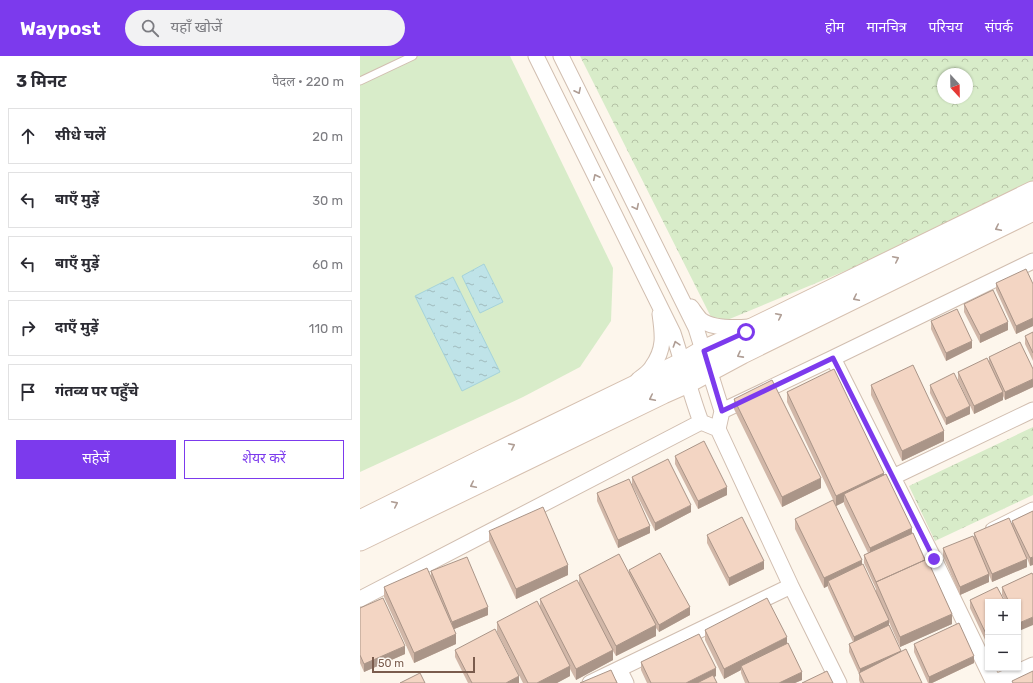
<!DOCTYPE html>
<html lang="hi">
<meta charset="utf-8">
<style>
:root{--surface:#fff;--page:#f2f2f3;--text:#2b2b33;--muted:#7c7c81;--line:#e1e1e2;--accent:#7c3aed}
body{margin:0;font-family:Rubik,"Noto Sans Devanagari",sans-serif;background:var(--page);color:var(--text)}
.controls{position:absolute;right:12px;bottom:12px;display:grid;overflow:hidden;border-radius:0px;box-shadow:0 1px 3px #0004}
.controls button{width:36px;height:36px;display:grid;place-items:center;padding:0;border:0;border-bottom:1px solid var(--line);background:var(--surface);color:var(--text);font:20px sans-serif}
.compass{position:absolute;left:577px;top:12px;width:36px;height:36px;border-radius:50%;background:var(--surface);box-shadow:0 1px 3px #0004;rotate:158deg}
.scale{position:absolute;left:12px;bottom:10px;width:103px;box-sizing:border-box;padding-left:4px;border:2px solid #7a5c4d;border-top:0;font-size:11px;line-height:14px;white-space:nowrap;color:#7a5c4d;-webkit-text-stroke:3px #fffaf3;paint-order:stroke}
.stop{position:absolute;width:12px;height:12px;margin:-9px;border:3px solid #7c3aed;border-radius:50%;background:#fff}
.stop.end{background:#7c3aed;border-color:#fff;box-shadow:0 1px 4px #0008}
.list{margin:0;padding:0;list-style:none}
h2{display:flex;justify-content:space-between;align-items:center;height:52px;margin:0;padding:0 16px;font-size:17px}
h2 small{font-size:13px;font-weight:400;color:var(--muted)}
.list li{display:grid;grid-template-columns:26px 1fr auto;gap:12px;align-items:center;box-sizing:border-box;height:56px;margin:0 8px 8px;padding:0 8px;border:1px solid var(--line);border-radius:0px}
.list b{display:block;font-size:15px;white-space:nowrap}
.list em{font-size:13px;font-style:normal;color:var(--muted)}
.actions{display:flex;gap:8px;padding:12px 16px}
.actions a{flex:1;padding:9px 0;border:1px solid var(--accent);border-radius:0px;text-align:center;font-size:14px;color:var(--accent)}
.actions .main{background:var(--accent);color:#fff}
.icon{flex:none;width:22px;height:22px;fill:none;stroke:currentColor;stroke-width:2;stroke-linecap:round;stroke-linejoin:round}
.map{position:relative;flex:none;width:673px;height:627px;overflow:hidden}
header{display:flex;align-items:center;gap:24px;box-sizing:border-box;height:56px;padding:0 20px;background:var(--accent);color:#fff}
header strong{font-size:19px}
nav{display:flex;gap:22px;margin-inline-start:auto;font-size:14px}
.search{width:280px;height:36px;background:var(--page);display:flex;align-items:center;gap:10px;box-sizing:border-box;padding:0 14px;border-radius:22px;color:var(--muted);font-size:15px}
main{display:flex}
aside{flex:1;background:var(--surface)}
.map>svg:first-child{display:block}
.grass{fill:#d8ecc9}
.park{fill:url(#park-crowns);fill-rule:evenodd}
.water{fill:url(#water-ripples);stroke:#a5d3da}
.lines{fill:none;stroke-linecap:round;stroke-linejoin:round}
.lane-casing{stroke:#d1beb0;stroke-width:9}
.street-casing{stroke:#d1beb0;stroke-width:17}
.secondary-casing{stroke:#d6c0b0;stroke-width:23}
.lane{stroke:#fff;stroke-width:7}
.street{stroke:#fff;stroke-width:15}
.secondary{stroke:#fff;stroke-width:21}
.wall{fill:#d1b7a8}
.shaded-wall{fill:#aa9588}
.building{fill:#f3d5c3;stroke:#aa9588}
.oneway{stroke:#af9d94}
.route{stroke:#7c3aed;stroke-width:5}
</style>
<header>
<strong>Waypost</strong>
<div class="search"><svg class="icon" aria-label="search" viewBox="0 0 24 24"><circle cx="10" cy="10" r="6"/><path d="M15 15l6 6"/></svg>यहाँ खोजें</div>
<nav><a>होम</a><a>मानचित्र</a><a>परिचय</a><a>संपर्क</a></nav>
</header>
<main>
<aside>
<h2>3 मिनट<small>पैदल · 220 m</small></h2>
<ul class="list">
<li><svg class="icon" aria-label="ahead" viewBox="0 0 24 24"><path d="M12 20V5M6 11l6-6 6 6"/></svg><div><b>सीधे चलें</b></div><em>20 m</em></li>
<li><svg class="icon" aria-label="left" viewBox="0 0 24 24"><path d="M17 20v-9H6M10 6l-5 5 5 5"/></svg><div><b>बाएँ मुड़ें</b></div><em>30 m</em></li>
<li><svg class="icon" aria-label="left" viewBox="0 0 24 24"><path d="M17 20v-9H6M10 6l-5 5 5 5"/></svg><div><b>बाएँ मुड़ें</b></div><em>60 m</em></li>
<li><svg class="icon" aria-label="right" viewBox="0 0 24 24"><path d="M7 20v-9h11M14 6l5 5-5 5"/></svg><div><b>दाएँ मुड़ें</b></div><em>110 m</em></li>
<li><svg class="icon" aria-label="arrive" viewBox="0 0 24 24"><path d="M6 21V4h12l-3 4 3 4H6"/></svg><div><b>गंतव्य पर पहुँचे</b></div></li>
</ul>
<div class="actions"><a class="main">सहेजें</a><a>शेयर करें</a></div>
</aside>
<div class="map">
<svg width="673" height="627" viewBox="0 0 673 627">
<defs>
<pattern id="park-crowns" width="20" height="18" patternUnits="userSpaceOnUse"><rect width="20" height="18" fill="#d8ecc9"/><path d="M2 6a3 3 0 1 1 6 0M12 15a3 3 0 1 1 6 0" fill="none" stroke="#b4c2a5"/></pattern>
<pattern id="water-ripples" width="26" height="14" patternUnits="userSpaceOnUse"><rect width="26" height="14" fill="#bfe3e8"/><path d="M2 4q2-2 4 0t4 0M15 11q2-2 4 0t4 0" fill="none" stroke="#a0bbbe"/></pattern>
</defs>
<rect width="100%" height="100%" fill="#fdf6ec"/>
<!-- grass -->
<path class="grass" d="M0,0H150L253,212L251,265L220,311L163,341L0,416Z"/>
<!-- park -->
<path class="park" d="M220,0H673V137L355,269ZM583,18H607V42H583Z
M673,371V439L575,485L549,430Z"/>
<!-- water -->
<path class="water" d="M124,208L143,246L120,257L102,220Z
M93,221L140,316L102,335L55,240Z"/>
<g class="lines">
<!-- lane casing -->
<g class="lane-casing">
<path id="lane" d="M0,25L53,0"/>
</g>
<!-- street casing -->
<g class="street-casing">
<path id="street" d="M176,0L313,277C323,307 330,337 341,366L358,373
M201,0L336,272L362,355L358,373L431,530L479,627
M331,251C334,255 337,260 341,264C353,273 375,272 389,271
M278,324C283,320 289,316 292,311C305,293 303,279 300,258
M362,355L473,302
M533,421L673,354
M633,474L673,454
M0,543L341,366
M259,613L266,627
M230,627L431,530
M634,627L574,503L473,302L673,205
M634,627L673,609"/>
</g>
<!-- secondary casing -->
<g class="secondary-casing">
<path id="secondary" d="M0,465L123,404L323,307L343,295L386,276L673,136
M0,484L303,337L328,326L382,297L673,154"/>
</g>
<!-- lane -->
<use href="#lane" class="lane"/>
<!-- street -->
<use href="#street" class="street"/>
<!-- secondary -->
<use href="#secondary" class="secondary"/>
</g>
<!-- wall -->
<path class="wall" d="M636,227L673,228V270L656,278L636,234Z
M604,248L648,274L620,287L604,256Z
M571,265L612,292L586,305L571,273Z
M673,276V305L665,288V280Z
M629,301L673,313V331L645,344L643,340V344L614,358L598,324V316L629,305Z
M511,329L584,385L542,405L511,339Z
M570,329L610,358L586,369L570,337Z
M427,336L524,419L552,477L592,568L540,591L529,566V569L541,596L562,627H500L499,624V618L489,596V588L493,586L468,532V530L464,532L435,473V463L502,509L516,536V533L504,507V499L508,497L484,448V446L476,450L427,346Z
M374,343L461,432L422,451L374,353Z
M315,400L367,439L338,453L315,408Z
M272,421L331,456L295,475L272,429Z
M237,437L290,477L258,492L237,445Z
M673,455L670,510L667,502V511L632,526L629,519V526L600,539L583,500V492L614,484V477L652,470V465Z
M129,475L208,519L156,543L129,485Z
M347,479L404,513L369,530L347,487Z
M269,514L330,559L299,576L296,572V580L256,600L253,595V604L216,624L210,613V620L197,627H163L137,576V566L180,550V543L219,528V519L269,517Z
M71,515L128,559L94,573L96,588L54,607L24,541V531L71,522Z
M672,517L659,575L658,572V546H646L642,539V531Z
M610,544L628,546V590L610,552Z
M0,552L45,598L4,616L0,607Z
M345,574L427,588L442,624L435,627H385L381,617V614L364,623L345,584Z
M554,588L614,607L572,627H568L554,596Z
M95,594L159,627H108L95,601Z
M281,606L356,620L354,621L357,627H287L281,614Z"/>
<!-- shaded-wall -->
<path class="shaded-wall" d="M673,262V270L656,278V270Z
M648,266V274L620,287V279Z
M612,285V292L586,305V297Z
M673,323V331L645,344V336Z
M643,336V344L614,358V350Z
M610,350V358L586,369V362Z
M584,375V385L542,405V395Z
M524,417V427L484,438V446L476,450V440Z
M461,422V432L422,451V441Z
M367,431V439L338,453V445Z
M331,449V456L295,475V467Z
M290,470V477L258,492V484Z
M552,472V482L510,502V492Z
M673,501V509L670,510V502Z
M667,503V511L632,526V518Z
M502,504V514L468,525V530L464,532V522Z
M404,505V513L369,530V522Z
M208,509V519L156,543V533Z
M629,518V526L600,539V531Z
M128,551V559L92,574V566Z
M330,551V559L299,576V569Z
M592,558V568L540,591V581Z
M673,561V569L659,575V567Z
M529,564V572L494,589V581Z
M296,569V580L256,600V590Z
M96,578V588L54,607V597Z
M427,581V592L381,610V614L364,623V613Z
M45,590V598L4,616V608Z
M253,594V604L216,624V613Z
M541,595V602L500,619V613Z
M614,600V607L572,627H569V621Z
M210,610V620L197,627H177Z
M356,612V620L342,627H326Z
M442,616V624L435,627H419Z
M159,620V627H146Z"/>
<!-- building -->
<path class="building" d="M666,213L673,228V262L656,270L636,227Z
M633,234L648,266L620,279L604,248Z
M597,253L612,285L586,297L571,265Z
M673,276V297L665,280Z
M660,286L673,313V323L645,336L629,301Z
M627,302L643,336L614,350L598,316Z
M553,309L584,375L542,395L511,329Z
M474,313L524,417L476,440L427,336Z
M594,317L610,350L586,362L570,329Z
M412,324L461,422L422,441L374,343Z
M344,385L367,431L338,445L315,400Z
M308,403L331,449L295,467L272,421Z
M526,418L552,472L510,492L484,438Z
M269,423L290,470L258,484L237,437Z
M473,444L502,504L464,522L435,463Z
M183,451L208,509L156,533L129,475Z
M673,455V501L670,502L652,465Z
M382,461L404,505L369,522L347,479Z
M649,462L667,503L632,518L614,477Z
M553,477L565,504L516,526L504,499Z
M613,480L629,518L600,531L583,492Z
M300,497L330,551L299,569L269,514Z
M259,498L296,569L256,590L219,519Z
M107,501L128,551L92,566L71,515Z
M567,503L592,558L540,581L516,526Z
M503,508L529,564L494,581L468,525Z
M67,512L96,578L54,597L24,531Z
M672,517L673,519V561L659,567L658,565V546H649L642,531Z
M217,524L253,594L216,613L180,543Z
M637,531L645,546H628V582L610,544Z
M23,542L45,590L4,608L0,599V552Z
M407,542L427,581L364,613L345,574Z
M177,545L210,610L177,627H168L137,566Z
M599,567L614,600L569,621L554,588Z
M529,569L541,595L500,613L489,588Z
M135,573L159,620L146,627H112L95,594Z
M339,578L356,612L326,627H291L281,606Z
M428,587L442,616L419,627H389L381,610Z
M546,593L562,627H504L499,617Z
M251,614L257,627H220Z
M467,615L473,627H442Z
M673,615V627H653L652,625Z
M60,617L65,627H40Z
M353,619L357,627H337Z"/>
<!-- one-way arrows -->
<defs><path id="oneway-chevron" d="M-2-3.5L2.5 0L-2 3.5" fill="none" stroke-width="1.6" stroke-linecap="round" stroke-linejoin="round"/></defs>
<g class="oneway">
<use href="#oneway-chevron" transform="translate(218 35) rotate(64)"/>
<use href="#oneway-chevron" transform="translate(236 121) rotate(-116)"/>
<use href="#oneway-chevron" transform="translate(276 151) rotate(64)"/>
<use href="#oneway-chevron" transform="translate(638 172) rotate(154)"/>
<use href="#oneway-chevron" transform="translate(536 203) rotate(-26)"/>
<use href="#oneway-chevron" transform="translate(496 242) rotate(154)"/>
<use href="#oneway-chevron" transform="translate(419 260) rotate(-26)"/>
<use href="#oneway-chevron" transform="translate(316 288) rotate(-108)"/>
<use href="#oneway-chevron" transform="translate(380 299) rotate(152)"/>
<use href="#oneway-chevron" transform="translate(292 342) rotate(154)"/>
<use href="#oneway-chevron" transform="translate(152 390) rotate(-26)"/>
<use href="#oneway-chevron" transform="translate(113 429) rotate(154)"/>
<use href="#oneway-chevron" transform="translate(35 448) rotate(-26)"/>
</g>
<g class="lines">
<!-- route -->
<path class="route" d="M386,276L344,295L362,355L473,302L574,503"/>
</g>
</svg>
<div class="controls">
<button>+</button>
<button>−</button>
</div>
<svg class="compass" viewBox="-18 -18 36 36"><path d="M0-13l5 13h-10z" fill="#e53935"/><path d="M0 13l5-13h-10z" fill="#7c7c81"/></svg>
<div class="scale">50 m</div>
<div class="stop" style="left:386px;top:276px"></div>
<div class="stop end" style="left:574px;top:503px"></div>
</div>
</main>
